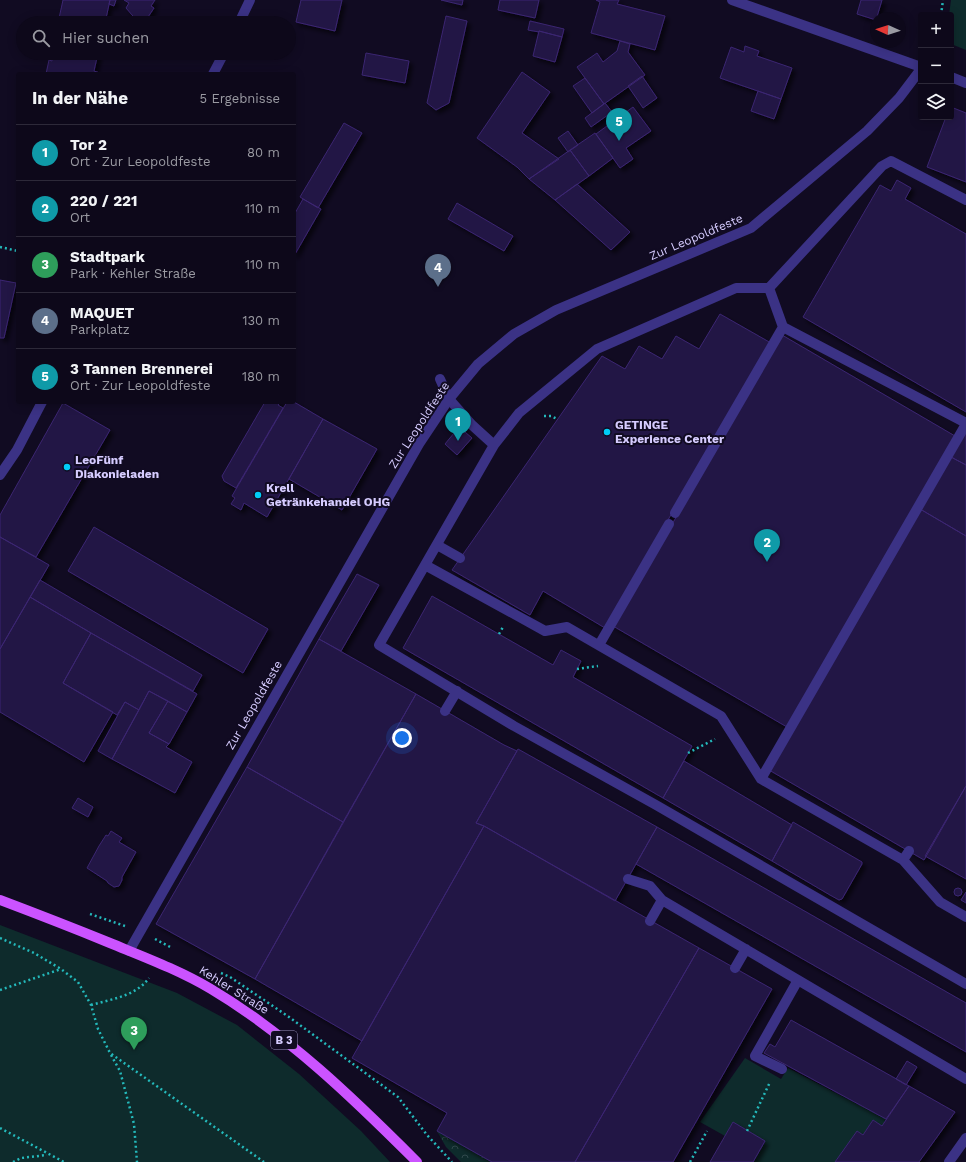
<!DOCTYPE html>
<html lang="de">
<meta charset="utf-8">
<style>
:root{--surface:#0d081a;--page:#161123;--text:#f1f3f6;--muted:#9a9aa2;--line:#2d2939;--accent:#b45309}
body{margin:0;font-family:"Work Sans",sans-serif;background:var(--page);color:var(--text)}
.controls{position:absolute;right:12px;top:12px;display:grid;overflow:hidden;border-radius:4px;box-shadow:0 2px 10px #0003}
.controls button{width:36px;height:36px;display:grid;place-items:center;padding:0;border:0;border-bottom:1px solid var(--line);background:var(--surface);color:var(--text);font:20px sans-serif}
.compass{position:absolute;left:870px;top:12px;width:36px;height:36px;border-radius:50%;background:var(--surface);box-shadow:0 2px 10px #0003;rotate:273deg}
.you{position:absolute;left:402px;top:738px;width:14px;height:14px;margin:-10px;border:3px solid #fff;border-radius:50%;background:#1a73e8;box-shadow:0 0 0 6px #1a73e833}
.badge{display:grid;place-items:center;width:26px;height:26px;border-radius:50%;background:var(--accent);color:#fff;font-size:13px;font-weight:700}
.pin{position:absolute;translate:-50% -33px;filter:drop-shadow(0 1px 2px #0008)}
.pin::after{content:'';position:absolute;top:21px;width:14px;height:12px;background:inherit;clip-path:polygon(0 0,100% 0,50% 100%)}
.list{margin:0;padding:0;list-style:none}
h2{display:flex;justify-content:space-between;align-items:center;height:52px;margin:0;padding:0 16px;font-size:17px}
h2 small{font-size:13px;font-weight:400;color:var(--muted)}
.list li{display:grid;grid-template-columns:26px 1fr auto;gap:12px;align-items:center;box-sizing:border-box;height:56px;padding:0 16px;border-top:1px solid var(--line)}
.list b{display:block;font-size:15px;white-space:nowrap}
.list p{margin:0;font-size:13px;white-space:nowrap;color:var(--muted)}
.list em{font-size:13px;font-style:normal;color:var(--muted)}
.icon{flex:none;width:22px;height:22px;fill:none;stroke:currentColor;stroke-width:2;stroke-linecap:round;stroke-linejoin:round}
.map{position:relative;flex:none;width:966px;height:1162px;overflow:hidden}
.search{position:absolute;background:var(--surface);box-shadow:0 2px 10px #0003;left:16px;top:16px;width:280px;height:44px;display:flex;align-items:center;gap:10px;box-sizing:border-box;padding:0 14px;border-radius:22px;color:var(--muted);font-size:15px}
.panel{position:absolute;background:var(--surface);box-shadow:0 2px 10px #0003;left:16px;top:72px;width:280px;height:332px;border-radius:4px}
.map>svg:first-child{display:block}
.green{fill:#0e2b2c}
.forest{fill:url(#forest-crowns)}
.building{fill:#231644;stroke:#3b2672;filter:url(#shadow)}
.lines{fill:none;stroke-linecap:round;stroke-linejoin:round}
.path{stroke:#24b9bb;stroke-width:2.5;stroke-dasharray:2 3;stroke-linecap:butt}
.lane{stroke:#3b3285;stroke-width:10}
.street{stroke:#3b3285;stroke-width:10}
.primary{stroke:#cb53ff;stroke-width:10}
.poi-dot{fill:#00ccf7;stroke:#110b22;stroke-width:1.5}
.labels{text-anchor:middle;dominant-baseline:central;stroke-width:4;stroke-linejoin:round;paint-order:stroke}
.shield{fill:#110b22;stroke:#9b92bd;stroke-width:1}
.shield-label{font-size:11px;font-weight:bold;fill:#d6ccff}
.street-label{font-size:12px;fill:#d6ccff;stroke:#110b22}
.poi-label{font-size:12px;font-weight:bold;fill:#d6ccff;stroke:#110b22;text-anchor:start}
</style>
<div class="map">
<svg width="966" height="1162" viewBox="0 0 966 1162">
<defs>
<pattern id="forest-crowns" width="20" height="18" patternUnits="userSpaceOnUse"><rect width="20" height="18" fill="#0e2b2c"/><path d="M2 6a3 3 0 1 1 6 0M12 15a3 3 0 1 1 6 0" fill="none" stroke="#30494c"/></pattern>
<filter id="shadow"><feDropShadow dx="3.5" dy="3.5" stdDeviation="2" flood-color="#0009"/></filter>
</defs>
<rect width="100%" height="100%" fill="#110b22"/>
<!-- green -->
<path class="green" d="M951,0H966V50L951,44V15H949Z
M0,925L177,993L237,1025L299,1074L361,1131L390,1162H0Z
M745,1058L781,1079L788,1068L886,1119L882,1126L873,1120L863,1135L857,1132L835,1162H753L765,1141L733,1122L725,1136L700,1122Z"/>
<!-- forest -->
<path class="forest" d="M437,1131L492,1162H461L446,1147Z"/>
<!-- building -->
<path class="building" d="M63,0H110L105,23H58Z
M110,0H116L114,6L109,4Z
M124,0H155L151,6L154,8L144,23H139L126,8L129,3Z
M301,0H342L335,31L296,22Z
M441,0H463L462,5Z
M500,0H539L535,18L498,10Z
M596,0H619L617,4L665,16L655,50L591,33L600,2Z
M861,0H882L876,20L857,14Z
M446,16L467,21L449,103L436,110L427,103Z
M530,21L564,29L562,37L539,31V32L528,30Z
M539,31L562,37L555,62L533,56Z
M620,41L630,44L628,52L645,75L604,104L577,67L597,53L603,62L617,51Z
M745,46L759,51L757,56L792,68L781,99L720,78L731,47L744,52Z
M53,53H98L94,71L103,74H46L49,60L52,61Z
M366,53L409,61L405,83L362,75Z
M522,72L550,92L522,133L559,159L529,179L517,167L477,138Z
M642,76L657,98L643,108L628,86Z
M585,78L604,104L592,113L573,86Z
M758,91L781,99L774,119L751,111Z
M605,103L612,112L591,127L585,118Z
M633,107L651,131L626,148L633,159L620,168L596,134Z
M951,107L966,113V182L927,167L946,117H951Z
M344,123L362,133L318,208L300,197Z
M568,131L578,145L568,152L558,138Z
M595,133L613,158L589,176L570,150Z
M570,150L589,176L555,200L529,179Z
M897,180L911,188L905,199L966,234V412L803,317L880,185L891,191Z
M577,184L630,232L611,250L555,200Z
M303,199L321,209L294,256V215Z
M457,203L513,236L504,251L448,219Z
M0,280L16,283L4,338H0Z
M720,314L771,343L605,628L543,591L530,615L452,570L602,356L625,369L639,346L662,359L676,336L699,349Z
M782,335L955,436L787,727L613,626Z
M265,402H281L278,405L283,408L236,488L224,481L222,476Z
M287,402H294L323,419L267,517L244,503L241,510L231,504L235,498L232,496Z
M63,403L110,430L36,557L0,537V515Z
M323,419L377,449L342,510L289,479Z
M459,427L472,438L457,455L445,444Z
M966,430V465L951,457Z
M951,457L966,465V536L920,509Z
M920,509L966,536V786L924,860L769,770Z
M94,527L268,629L243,673L68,571Z
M0,537L49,565L0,649Z
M357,574L379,585L341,651L319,639Z
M40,580L202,675L193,691L91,633L30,597Z
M432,596L553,665L561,650L581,661L573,677L692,746L663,798L403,648Z
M30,597L91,633L63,683L113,712L84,762L0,712V649Z
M91,633L197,694L187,712L149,691L139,710L125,702L117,715L63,683Z
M319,639L416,694L343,822L247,767Z
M149,691L168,701L149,733L169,744L166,747L192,762L175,793L112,759Z
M416,694L504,745L517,751L476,823L484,826L362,1041L255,979Z
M168,701L187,712L169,744L149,733Z
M125,702L139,710L112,759L98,751Z
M518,749L657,827L615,901L484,826L476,823Z
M684,761L792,825L772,861L663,798Z
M247,767L343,822L255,979L156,924Z
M966,786V879L925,856Z
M78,798L93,807L88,817L72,808Z
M793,822L862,862V864L842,899L839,900L830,895L772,861Z
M484,826L699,948L575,1162H492L437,1131L447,1113L352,1058Z
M657,827L966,1003V1052L636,864Z
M111,831L122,838L119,842L136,852L122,877V880L119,886L114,887L108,883L107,881L87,868L99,846L106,835L108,836Z
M954 892a4 4 0 1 1 8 0a4 4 0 1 1-8 0Z
M966,892V903L961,900Z
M699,948L772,989L673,1162H575Z
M791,1020L909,1086L886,1119L764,1053L770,1044L775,1047Z
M907,1061L917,1067L906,1085L896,1079Z
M909,1086L955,1112L919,1162H835L857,1131L863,1135L873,1120L882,1126Z
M733,1122L765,1141L753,1162H710Z"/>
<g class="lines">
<!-- path -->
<path class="path" d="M941,15L943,0
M0,247L18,251
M544,416H551L557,419
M499,634L503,627
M577,669L598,666
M688,753L715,739
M90,914L125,926
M0,938L34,953L61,969L78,982L91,1005L98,1029L110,1053L264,1162
M155,939L172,948
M221,973L230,977L289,1017L398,1097L427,1135L452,1162
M0,990L61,969
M91,1005C112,999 136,996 149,978
M111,1055L120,1071L134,1124L137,1162
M0,1128L64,1162
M747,1131L770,1082
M13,1162L21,1158L47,1155
M690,1162L707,1131"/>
<!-- lane -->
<path class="lane" d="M769,288L783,327L966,423
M440,379L449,399L472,425L494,445
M675,513L783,327
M437,545L460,558
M425,565L494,445L519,413L597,349L736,288H769L882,166L891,161L966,200
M599,645L669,524
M445,711L457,691
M761,779L966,424
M903,860L909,851
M628,879L650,886L662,900L966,1079
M966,917L940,902L903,860L761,779L721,716L567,627L545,631L425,565L379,645L514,726L656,805L966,984
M650,921L662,900
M735,968L746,949
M782,1069L755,1056L798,980
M949,1162L966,1138"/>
<!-- street -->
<path class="street" d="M732,0L921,67
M239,23L250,0
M213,74L224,53
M951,77L966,83
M0,475L17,450L42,402
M129,951L419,444L449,399L478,364L514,334L556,310L751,228L867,131L899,98L921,69"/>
<!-- primary -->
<path class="primary" d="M0,900C37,914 73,928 110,943C144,957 179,970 211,989C288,1035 354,1099 417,1162"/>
</g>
<!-- markers -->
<g class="poi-dot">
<circle cx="607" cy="432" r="4"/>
<circle cx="67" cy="467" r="4"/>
<circle cx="258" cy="495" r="4"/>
</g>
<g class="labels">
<!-- shield labels -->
<rect class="shield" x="271" y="1031" width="26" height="18" rx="3"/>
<g class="shield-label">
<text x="284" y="1040">B 3</text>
</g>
<!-- street labels -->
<g class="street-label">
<text transform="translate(696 237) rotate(-23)">Zur Leopoldfeste</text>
<text transform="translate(419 425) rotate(-57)">Zur Leopoldfeste</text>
<text transform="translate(254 705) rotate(-60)">Zur Leopoldfeste</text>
<text transform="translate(234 990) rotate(32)">Kehler Straße</text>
</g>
<!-- poi labels -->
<g class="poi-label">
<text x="615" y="425">GETINGE<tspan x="615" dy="14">Experience Center</tspan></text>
<text x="75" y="460">LeoFünf<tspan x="75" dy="14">Diakonieladen</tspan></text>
<text x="266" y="488">Krell<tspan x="266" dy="14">Getränkehandel OHG</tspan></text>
</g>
</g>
</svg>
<div class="controls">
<button>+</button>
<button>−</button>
<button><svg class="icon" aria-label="layers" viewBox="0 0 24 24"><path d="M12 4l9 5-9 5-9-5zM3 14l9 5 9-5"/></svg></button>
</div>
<svg class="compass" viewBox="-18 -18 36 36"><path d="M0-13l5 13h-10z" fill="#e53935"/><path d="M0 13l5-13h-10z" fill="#9a9aa2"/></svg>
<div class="you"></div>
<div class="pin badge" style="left:458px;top:441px;background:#0f9aa8">1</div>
<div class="pin badge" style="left:767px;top:562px;background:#0f9aa8">2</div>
<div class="pin badge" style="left:134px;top:1050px;background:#2e9e5b">3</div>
<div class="pin badge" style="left:438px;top:287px;background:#5c6f8a">4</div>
<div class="pin badge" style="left:619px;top:141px;background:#0f9aa8">5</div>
<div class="search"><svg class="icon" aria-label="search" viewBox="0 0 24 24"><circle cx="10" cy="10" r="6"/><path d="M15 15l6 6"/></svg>Hier suchen</div>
<section class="panel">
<h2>In der Nähe<small>5 Ergebnisse</small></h2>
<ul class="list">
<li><span class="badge" style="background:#0f9aa8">1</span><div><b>Tor 2</b><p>Ort · Zur Leopoldfeste</p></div><em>80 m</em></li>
<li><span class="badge" style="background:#0f9aa8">2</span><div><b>220 / 221</b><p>Ort</p></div><em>110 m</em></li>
<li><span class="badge" style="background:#2e9e5b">3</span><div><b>Stadtpark</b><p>Park · Kehler Straße</p></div><em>110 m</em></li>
<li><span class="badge" style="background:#5c6f8a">4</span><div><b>MAQUET</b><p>Parkplatz</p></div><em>130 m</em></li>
<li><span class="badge" style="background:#0f9aa8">5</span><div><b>3 Tannen Brennerei</b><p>Ort · Zur Leopoldfeste</p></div><em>180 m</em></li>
</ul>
</section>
</div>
